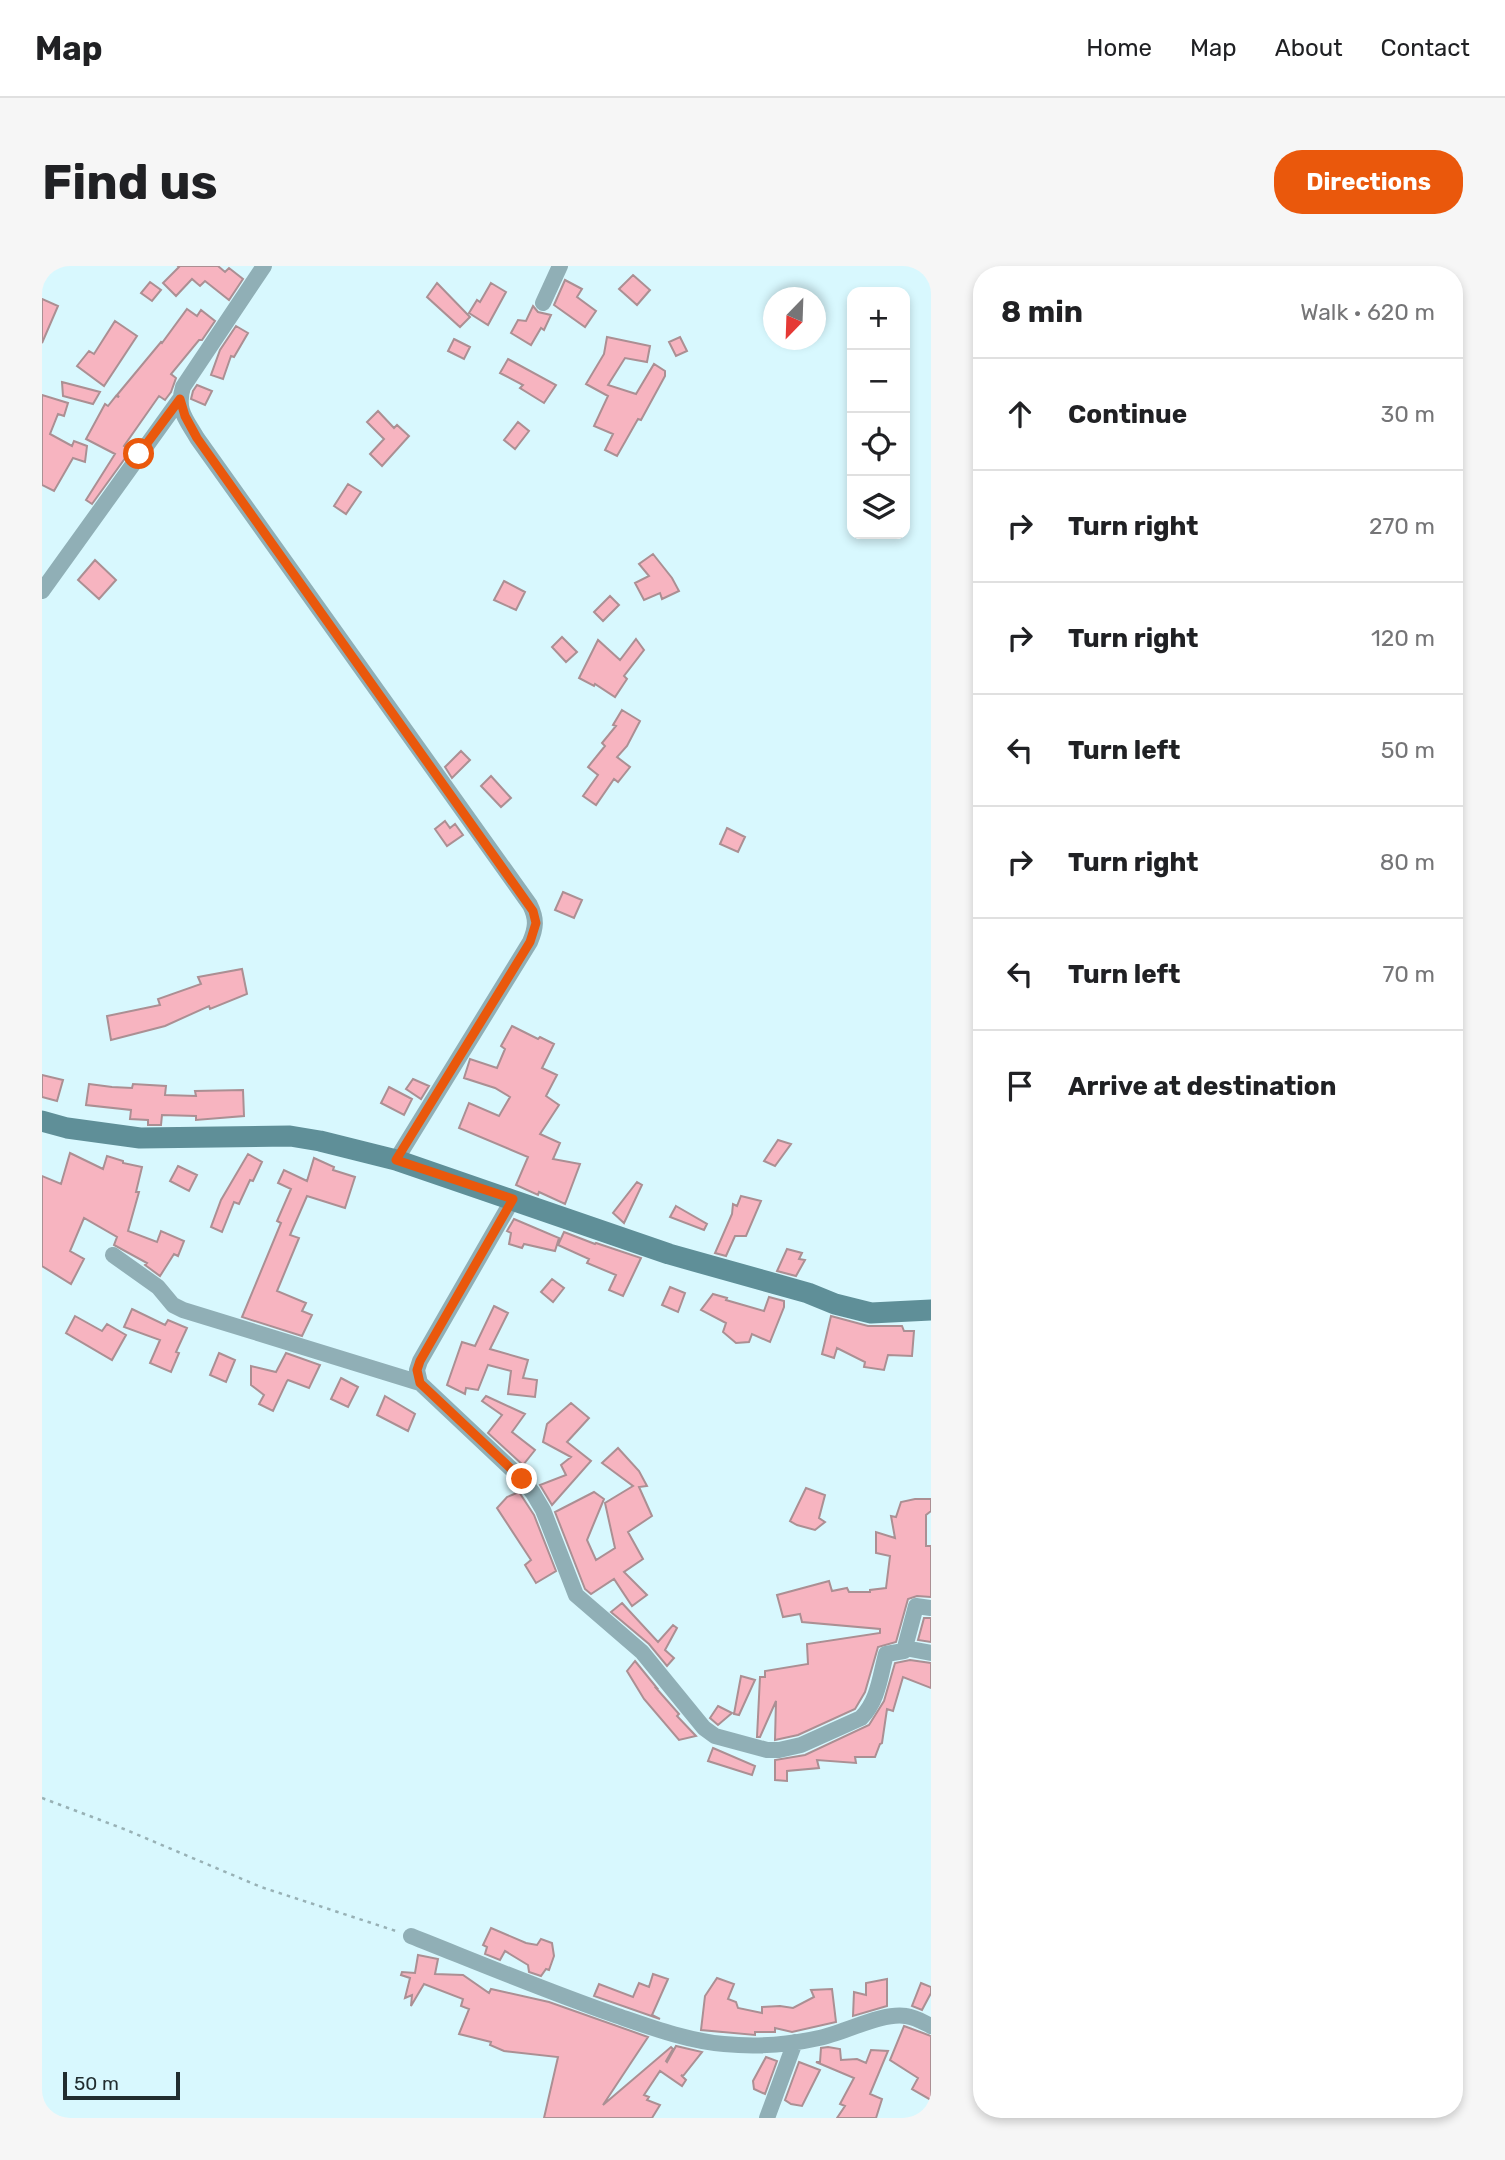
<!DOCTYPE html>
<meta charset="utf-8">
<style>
:root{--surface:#fff;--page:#f6f6f6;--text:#202124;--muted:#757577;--line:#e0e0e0;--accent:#ea580c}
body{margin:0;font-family:Rubik,sans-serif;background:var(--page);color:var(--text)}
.controls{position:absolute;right:21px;top:21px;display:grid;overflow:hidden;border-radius:14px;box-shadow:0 4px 10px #0003}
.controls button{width:63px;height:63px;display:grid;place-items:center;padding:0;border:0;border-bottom:2px solid var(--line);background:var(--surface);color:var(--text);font:35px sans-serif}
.compass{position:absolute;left:721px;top:21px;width:63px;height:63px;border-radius:50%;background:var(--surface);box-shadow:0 4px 10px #0003;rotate:203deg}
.scale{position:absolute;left:21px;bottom:18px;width:117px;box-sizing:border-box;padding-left:7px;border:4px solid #212d2f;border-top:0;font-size:19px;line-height:24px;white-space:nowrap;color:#212d2f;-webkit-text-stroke:5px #d8f8fe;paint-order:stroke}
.stop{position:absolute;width:21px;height:21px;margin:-16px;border:5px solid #ea580c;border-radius:50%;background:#fff}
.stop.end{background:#ea580c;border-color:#fff;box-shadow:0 2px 7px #0008}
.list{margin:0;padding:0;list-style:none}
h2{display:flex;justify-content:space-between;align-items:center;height:91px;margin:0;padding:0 28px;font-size:30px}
h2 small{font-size:23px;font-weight:400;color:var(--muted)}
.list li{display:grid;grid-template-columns:46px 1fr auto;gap:21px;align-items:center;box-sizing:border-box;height:112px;padding:0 28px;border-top:2px solid var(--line)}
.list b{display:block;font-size:26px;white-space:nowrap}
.list em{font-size:23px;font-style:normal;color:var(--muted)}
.icon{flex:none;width:38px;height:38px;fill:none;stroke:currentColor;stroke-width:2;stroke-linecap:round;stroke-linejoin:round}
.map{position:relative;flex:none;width:889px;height:1852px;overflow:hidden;border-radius:28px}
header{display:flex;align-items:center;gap:42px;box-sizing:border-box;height:98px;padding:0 35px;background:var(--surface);border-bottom:2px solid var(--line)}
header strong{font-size:33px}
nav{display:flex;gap:38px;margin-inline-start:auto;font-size:24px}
.intro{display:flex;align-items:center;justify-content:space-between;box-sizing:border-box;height:168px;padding:0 42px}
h1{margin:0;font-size:49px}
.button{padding:18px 32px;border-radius:28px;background:var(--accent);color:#fff;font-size:24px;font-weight:700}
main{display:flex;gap:42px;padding:0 42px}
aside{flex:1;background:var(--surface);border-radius:28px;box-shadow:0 4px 10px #0003}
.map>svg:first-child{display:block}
.building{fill:#f7b4c0;stroke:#ab8f93;stroke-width:2}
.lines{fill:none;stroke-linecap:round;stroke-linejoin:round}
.path{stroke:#98b1b5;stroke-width:2.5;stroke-dasharray:3.5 5;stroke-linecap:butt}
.street{stroke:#90afb6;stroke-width:16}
.secondary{stroke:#5f8f98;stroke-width:21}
.route{stroke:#ea580c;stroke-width:9}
</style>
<header>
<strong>Map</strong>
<nav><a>Home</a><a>Map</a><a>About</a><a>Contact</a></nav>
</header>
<div class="intro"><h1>Find us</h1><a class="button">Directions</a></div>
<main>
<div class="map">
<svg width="889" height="1852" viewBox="0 0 889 1852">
<rect width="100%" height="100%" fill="#d8f8fe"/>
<!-- building -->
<path class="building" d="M136,0H176L183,6L187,2L201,13L187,34L163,15L158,20L150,13L134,30L121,17L137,1Z
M591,9L608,24L595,39L577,23Z
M523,14L540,23L535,31L554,45L543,61L512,39Z
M108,16L119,24L110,35L99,27Z
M395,17L428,51L418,61L385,31Z
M449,17L464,26L446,59L427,47L435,34L438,36Z
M0,33L16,40L0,77Z
M491,40L496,46L509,49L502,64L499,62L489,79L469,67L476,54L484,55Z
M145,43L155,50L159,44L173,55L160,74H157L129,108L134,112L129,126L123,134L117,130L82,180L89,184L50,238L44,234L73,188L44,173L63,138L66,140L74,130L77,131L75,129L119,76L120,77Z
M73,55L95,70L62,120L35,100L47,85L52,88Z
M194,60L206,67L192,91L189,90L181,113L169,109L178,84Z
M565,71L608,80L605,96L583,92L566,119L594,128L612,98L623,105V110L599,154L596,153L575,190L563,184L571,168L552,160L566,130L544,118L562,88Z
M638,71L645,85L634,90L627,76Z
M412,73L428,81L422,93L406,85Z
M466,93L514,119L502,137L478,122L481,119L458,107Z
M20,116L58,126L51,138L21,130Z
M155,119L170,125L163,139L149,133L151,125Z
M0,129L26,137L22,150L16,148L8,168L30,180L32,175L45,180L43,196L31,192L12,225L0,219Z
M336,145L352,162L355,159L367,170L340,200L328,188L342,173L325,156Z
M476,156L487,165L473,183L462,174Z
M306,218L319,226L304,248L292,240Z
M611,288L630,312L637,325L620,333L618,327L602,334L593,317L607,310L597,298Z
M53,294L74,314L57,333L36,314Z
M462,315L483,326L474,344L452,334Z
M568,330L577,339L561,355L552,346Z
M520,371L535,386L524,396L510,381Z
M594,373L602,384L582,410L585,413L573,431L553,418L552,420L537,412L556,374L578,394Z
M580,444L598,455L585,480L575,491L588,501L576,516L572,513L554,539L541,530L556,509L546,501L563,480L560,477L574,460L571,459Z
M419,485L428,494L410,512L403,501Z
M449,510L469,532L459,541L439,520Z
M403,555L408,562L413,558L421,569L405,580L393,563Z
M685,562L703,571L696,586L678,578Z
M521,626L540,634L532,652L513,644Z
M200,703L205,728L168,743L167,740L123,760L69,774L65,750L118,739L116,733L159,718L156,711Z
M470,760L496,773L498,771L512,778L500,802L515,809L504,830L517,839L498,868L518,877L511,893L538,898L523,938L497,926L496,929L474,919L486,891L417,862L427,837L457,850L468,831L453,822L422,812L428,793L455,802L463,783L459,780Z
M0,809L21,814L15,835L0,831Z
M371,813L387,820L379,833L364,823Z
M47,818L70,821L90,822L91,818L124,820L123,829L154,830L153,825L201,824L202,850L154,854V850L120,849L119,859H106V854L88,853L89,844L44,839Z
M347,821L370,833L362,849L339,837Z
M736,874L749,878L733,900L722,895Z
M28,887L61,903L65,890L81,895V897L100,901L94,926H97L86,965L115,976L119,965L142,975L136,990L132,988L118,1010L103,999L105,997L72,979L75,971L42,952L28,985L42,993L29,1018L0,1000V910L19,918Z
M206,888L220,896L211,915L208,914L197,938L192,936L180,966L169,961L179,934Z
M272,892L292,901L291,904L313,911L303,942L265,930L248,969L257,972L235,1025L264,1037L260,1045L270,1049L260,1070L200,1051L239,957L235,955L249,923L236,917L242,904L265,915Z
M136,900L155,909L147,925L128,915Z
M595,916L600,919L582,957L571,947Z
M699,930L719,935L704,970H693L684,990L673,987L690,948L691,938L695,940Z
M634,940L665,958L662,964L628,951Z
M472,953L517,972L513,985L482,978L480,982L467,978L469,967L465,965Z
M522,966L553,978L554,977L599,992L581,1030L567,1024L574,1009L545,997L547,993L516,979Z
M745,983L760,987L757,993L763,994L754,1010L735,1005Z
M510,1013L522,1022L511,1036L499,1026Z
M628,1021L643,1027L636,1046L620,1039Z
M671,1028L685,1032L684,1034L722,1045L727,1031L742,1035V1041L728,1076L710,1068L707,1076L694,1077L681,1066L684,1057L659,1044Z
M452,1040L466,1047L448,1083L486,1094L481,1112L495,1114L493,1131L466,1128L469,1105L446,1099L436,1124L424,1122L423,1128L405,1119L420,1076L433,1080Z
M90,1043L123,1059L126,1054L145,1062L134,1086L137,1087L129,1106L108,1097L118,1074L82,1061Z
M33,1050L60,1065L65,1058L84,1069L70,1094L24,1067Z
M789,1050L826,1060H860L862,1065H872L870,1090L846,1089L842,1104L822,1101L823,1096L795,1082L792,1092L780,1088Z
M177,1087L193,1094L184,1116L168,1109Z
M244,1087L278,1099L267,1122L246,1114L245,1115L231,1145L217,1138L222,1129L209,1119V1100L234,1106Z
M299,1112L316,1121L306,1141L289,1133Z
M343,1130L373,1148L366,1165L335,1149Z
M444,1130L483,1148L470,1166L493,1184L481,1199L446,1167L460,1149L440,1135Z
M529,1137L547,1152L525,1176L549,1195L510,1239L498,1219L524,1209L519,1199L529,1191L501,1176L505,1158Z
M576,1182L597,1205L605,1220L597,1221L610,1250L586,1266L601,1293L582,1306L605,1329L590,1340L572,1313L549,1328L543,1323L513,1246L552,1226L562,1233L545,1274L554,1294L573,1282L563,1237L591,1220L560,1197Z
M764,1222L783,1229L777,1252L783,1256L773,1264L755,1259L748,1255Z
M477,1226L492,1249L514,1305L494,1317L483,1299L489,1294L455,1242L465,1231Z
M873,1233H889V1245L884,1249V1280H889V1331L875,1330L866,1333L854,1376L836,1381L823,1426L813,1443L756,1469L733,1474L734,1435L718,1471H715L718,1411H723V1405L766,1398L765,1378L838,1367V1363L760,1356L758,1348L741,1351L735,1329L787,1315L790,1325L805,1322L807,1326H828V1324L844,1322L848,1290L834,1287V1266L853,1272L849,1250L854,1251L859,1236Z
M580,1337L616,1376L631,1359L635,1362L623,1384L632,1392L625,1400L607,1378L569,1346Z
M882,1352H889V1376L876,1374Z
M868,1394L889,1397V1422L861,1411L851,1445L845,1443L840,1477L838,1478L833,1491H813L814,1497L775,1494L777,1502L745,1505V1515L733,1514V1494L763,1489L827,1459L842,1435L853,1397Z
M593,1395L615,1422H614L637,1448L635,1450L654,1470L637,1474L602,1433L585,1405Z
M699,1410L713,1414L697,1449L692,1448Z
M676,1440L690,1447L676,1459L668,1452Z
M671,1482L713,1500L710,1509L666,1495Z
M449,1662L484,1677L495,1679L499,1673L510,1677L512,1690L507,1704L504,1703L499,1710L487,1706L486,1699L463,1685L458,1694L443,1688L445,1681L441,1679Z
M376,1689L396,1693L393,1708L421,1709L447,1727L449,1723L507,1736L606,1771L561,1839L629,1781L631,1783L624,1795L625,1796L634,1780L660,1786L641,1810L639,1809L644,1814L640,1820L618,1805L602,1829L607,1831L605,1834L618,1839L610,1852H502L516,1791L462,1785L448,1779L449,1776L417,1768L427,1743L419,1740L421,1733L382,1718L369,1740L370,1729L363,1732L368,1712L359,1709L360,1706L373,1707Z
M611,1708L626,1713L610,1749L618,1753L552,1730L557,1718L591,1731L597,1717L607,1721Z
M675,1712L692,1718L686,1733L694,1736L696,1742L720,1747V1741L738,1740L751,1742L772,1731L769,1724L790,1723L794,1756L750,1766L733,1762V1766H713V1769L659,1764L663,1730Z
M845,1713V1740L811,1750L812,1726L824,1729V1717Z
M879,1717L889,1721V1727L880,1744L870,1740Z
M862,1760L889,1770V1834L870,1823L876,1812L848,1794Z
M786,1781L798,1783L799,1794L815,1793L824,1797L829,1784L846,1785L828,1828L840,1833L834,1852H795L803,1840L798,1838L812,1812L774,1796H778L779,1782Z
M724,1791L735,1795L723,1828L712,1823L711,1815Z
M757,1796L778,1804L760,1840L749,1838L743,1834Z"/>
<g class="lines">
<!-- path -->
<path class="path" d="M0,1532L82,1563L219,1621L354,1665"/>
<!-- street -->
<path class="street" d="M222,0L141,121C134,144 144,153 155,172L488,639C495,653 494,662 488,676L354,894
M501,37L518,0
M0,325L138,133
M471,933L378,1095L375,1104L378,1117L480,1213L491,1227L501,1244L534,1329L600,1386L662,1462L673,1470L725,1484H737L759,1479L819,1452C836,1435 838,1411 844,1388L862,1385L874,1340L889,1342
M71,989L116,1021L131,1039L141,1044L378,1117
M863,1382L889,1387
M369,1670C437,1697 504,1725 573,1749C608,1761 645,1775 682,1778C713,1781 746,1779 777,1772C802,1767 840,1746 864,1750C873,1751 881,1756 889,1760
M725,1852L753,1776"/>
<!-- secondary -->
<path class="secondary" d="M0,855L25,862L98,872L248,870L278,875L354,894L627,988L766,1027L793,1038L829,1047L889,1044"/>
</g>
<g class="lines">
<!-- route -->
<path class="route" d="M97,188L138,133L143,150L155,172L491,645L494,657L488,676L354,894L471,933L378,1095L375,1104L378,1117L480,1213"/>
</g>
</svg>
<div class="controls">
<button>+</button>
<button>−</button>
<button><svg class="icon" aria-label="locate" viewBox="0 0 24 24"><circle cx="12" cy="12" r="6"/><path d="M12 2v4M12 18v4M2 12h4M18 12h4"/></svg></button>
<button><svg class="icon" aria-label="layers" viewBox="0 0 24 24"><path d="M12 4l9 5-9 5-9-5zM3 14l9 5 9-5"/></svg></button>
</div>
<svg class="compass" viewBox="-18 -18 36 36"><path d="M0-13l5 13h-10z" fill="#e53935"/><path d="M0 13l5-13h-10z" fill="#757577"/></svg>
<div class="scale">50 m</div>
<div class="stop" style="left:97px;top:188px"></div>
<div class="stop end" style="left:480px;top:1213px"></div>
</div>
<aside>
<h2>8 min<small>Walk · 620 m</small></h2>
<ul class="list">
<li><svg class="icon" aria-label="ahead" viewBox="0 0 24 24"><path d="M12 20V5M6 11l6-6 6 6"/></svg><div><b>Continue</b></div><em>30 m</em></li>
<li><svg class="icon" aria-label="right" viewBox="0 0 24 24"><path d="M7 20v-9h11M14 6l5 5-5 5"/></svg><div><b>Turn right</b></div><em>270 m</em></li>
<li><svg class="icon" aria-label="right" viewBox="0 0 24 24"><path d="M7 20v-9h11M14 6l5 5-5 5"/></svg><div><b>Turn right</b></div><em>120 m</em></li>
<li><svg class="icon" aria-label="left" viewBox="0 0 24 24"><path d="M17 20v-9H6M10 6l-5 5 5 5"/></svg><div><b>Turn left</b></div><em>50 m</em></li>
<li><svg class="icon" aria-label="right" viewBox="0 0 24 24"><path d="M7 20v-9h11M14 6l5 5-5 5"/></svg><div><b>Turn right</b></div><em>80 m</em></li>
<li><svg class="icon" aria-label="left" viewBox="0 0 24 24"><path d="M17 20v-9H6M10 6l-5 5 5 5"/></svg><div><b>Turn left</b></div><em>70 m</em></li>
<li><svg class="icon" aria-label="arrive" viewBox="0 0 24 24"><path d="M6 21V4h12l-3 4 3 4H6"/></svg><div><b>Arrive at destination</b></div></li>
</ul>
</aside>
</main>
